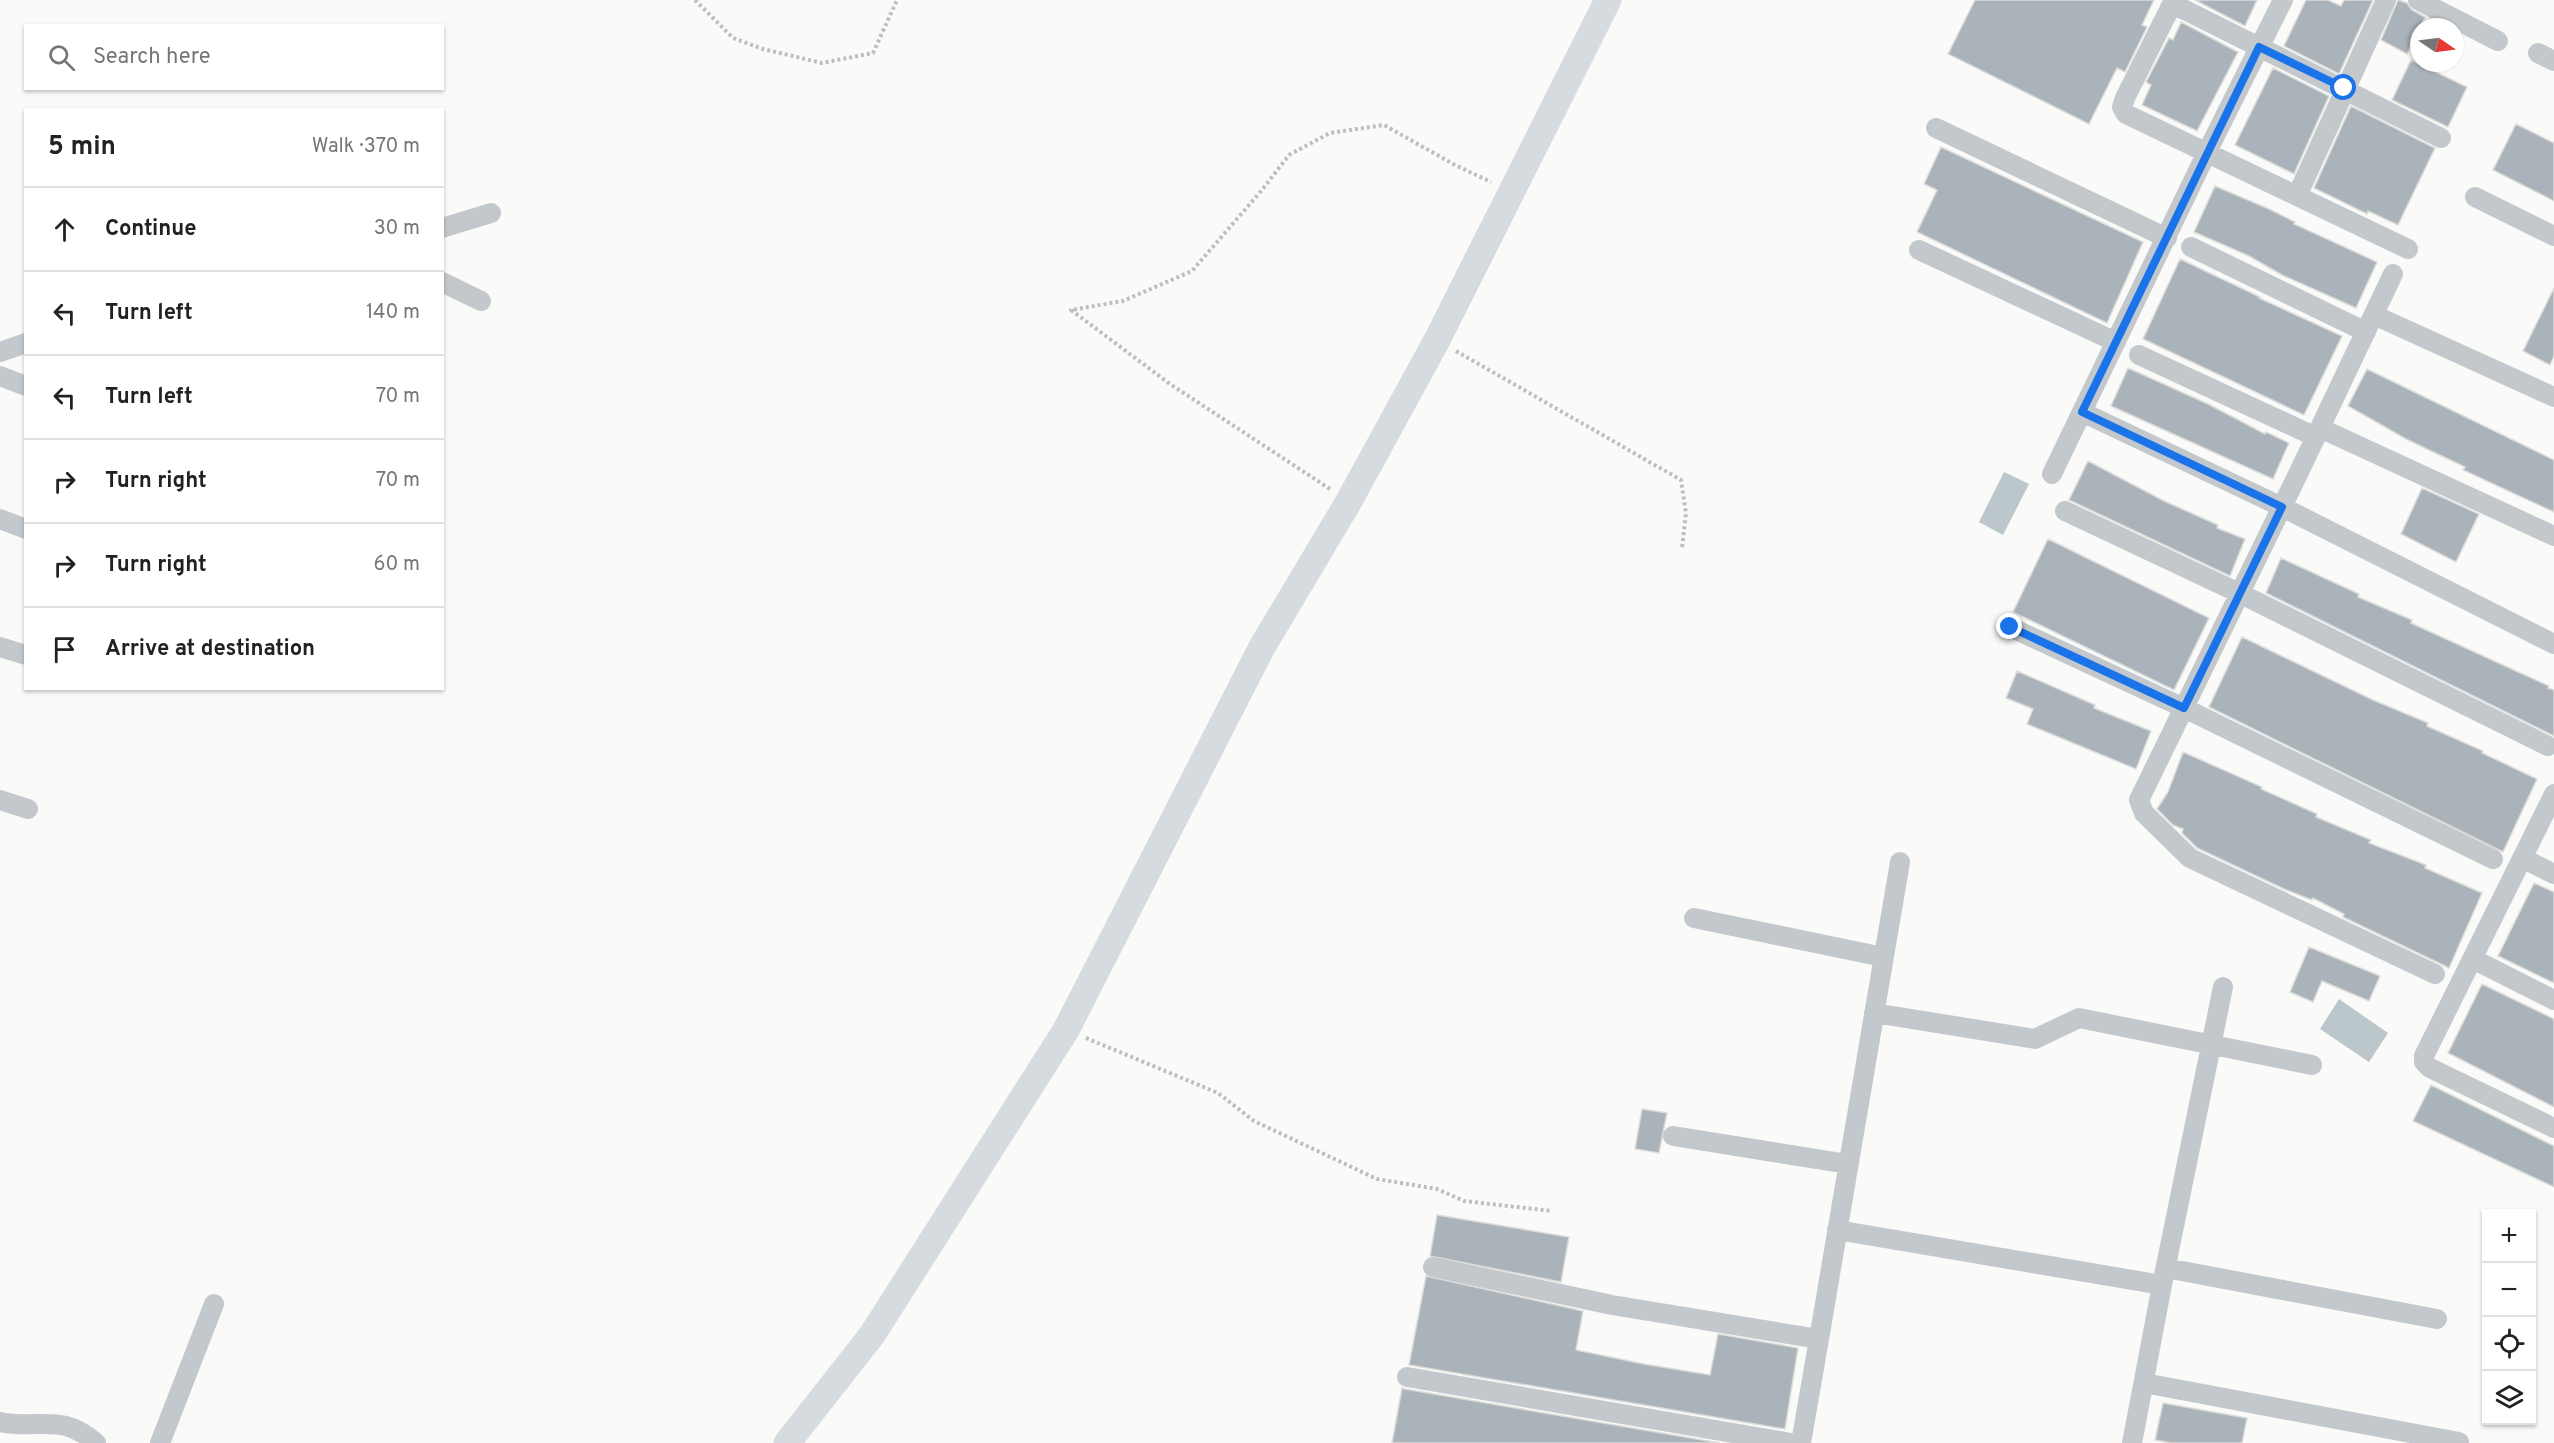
<!DOCTYPE html>
<meta charset="utf-8">
<style>
:root{--surface:#fff;--page:#f2f2f2;--text:#222;--muted:#767676;--line:#e0e0e0}
body{margin:0;font-family:Overpass,sans-serif;background:var(--page);color:var(--text)}
.controls{position:absolute;right:18px;bottom:18px;display:grid;overflow:hidden;border-radius:0px;box-shadow:0 2px 4px #0004}
.controls button{width:54px;height:54px;display:grid;place-items:center;padding:0;border:0;border-bottom:2px solid var(--line);background:var(--surface);color:var(--text);font:30px sans-serif}
.compass{position:absolute;left:2410px;top:18px;width:54px;height:54px;border-radius:50%;background:var(--surface);box-shadow:0 2px 4px #0004;rotate:103deg}
.stop{position:absolute;width:18px;height:18px;margin:-14px;border:4px solid #1a73e8;border-radius:50%;background:#fff}
.stop.end{background:#1a73e8;border-color:#fff;box-shadow:0 2px 6px #0008}
.list{margin:0;padding:0;list-style:none}
h2{display:flex;justify-content:space-between;align-items:center;height:78px;margin:0;padding:0 24px;font-size:26px}
h2 small{font-size:20px;font-weight:400;color:var(--muted)}
.list li{display:grid;grid-template-columns:39px 1fr auto;gap:18px;align-items:center;box-sizing:border-box;height:84px;padding:0 24px;border-top:2px solid var(--line)}
.list b{display:block;font-size:22px;white-space:nowrap}
.list em{font-size:20px;font-style:normal;color:var(--muted)}
.icon{flex:none;width:33px;height:33px;fill:none;stroke:currentColor;stroke-width:2;stroke-linecap:round;stroke-linejoin:round}
.map{position:relative;flex:none;width:2554px;height:1443px;overflow:hidden}
.search{position:absolute;background:var(--surface);box-shadow:0 2px 4px #0004;left:24px;top:24px;width:420px;height:66px;display:flex;align-items:center;gap:15px;box-sizing:border-box;padding:0 21px;border-radius:0px;color:var(--muted);font-size:22px}
.panel{position:absolute;background:var(--surface);box-shadow:0 2px 4px #0004;left:24px;top:108px;width:420px;height:582px;border-radius:0px}
.map>svg:first-child{display:block}
.water{fill:#bbc7cb}
.building{fill:#aab3b9;stroke:#dcdcda;stroke-width:1.5}
.lines{fill:none;stroke-linecap:round;stroke-linejoin:round}
.path{stroke:#bbbfc2;stroke-width:4;stroke-dasharray:3 3;stroke-linecap:butt}
.street{stroke:#c3c8cc;stroke-width:20}
.secondary{stroke:#d6dbdf;stroke-width:27}
.route{stroke:#1a73e8;stroke-width:8}
</style>
<div class="map">
<svg width="2554" height="1443" viewBox="0 0 2554 1443">
<rect width="100%" height="100%" fill="#fafaf8"/>
<!-- water -->
<path class="water" d="M2004,472L2029,484L2003,535L1979,522Z
M2339,999L2388,1033L2369,1062L2320,1029Z"/>
<!-- building -->
<path class="building" d="M1975,0H2154L2142,25L2147,27L2125,72L2117,68L2089,124L1948,54Z
M2195,0H2257L2245,26Z
M2306,0H2328L2341,6L2344,0H2373L2339,74L2284,46Z
M2398,0L2407,3L2412,10L2425,17L2407,54L2381,40Z
M2181,22L2238,52L2197,131L2142,105L2151,85L2146,82L2169,38L2173,40Z
M2411,60L2467,87L2448,127L2392,100Z
M2273,68L2329,96L2294,174L2235,145Z
M2351,106L2435,148L2398,225L2368,211L2367,214L2314,188Z
M2516,124L2554,143V201L2493,170Z
M1941,147L2143,242L2107,323L1917,232L1937,190L1924,184Z
M2215,186L2269,209L2295,222L2294,224L2377,262L2356,308L2282,275L2249,256L2194,232Z
M2180,259L2260,297L2259,298L2342,336L2304,415L2143,339Z
M2554,288V356L2550,365L2523,351Z
M2128,368L2208,404L2265,434L2266,432L2289,443L2273,479L2111,406Z
M2367,369L2554,460V512L2463,470L2465,467L2406,439L2348,406Z
M2088,461L2164,501L2218,525L2217,528L2245,539L2230,576L2069,500Z
M2422,488L2479,514L2456,562L2401,534Z
M2048,539L2209,618L2174,690L2013,612Z
M2281,558L2359,594L2358,597L2412,620L2411,623L2549,686L2548,688L2554,690V736L2266,593Z
M2242,637L2373,700L2428,723L2427,726L2483,751L2482,753L2537,779L2503,852L2209,707Z
M2017,671L2095,705L2094,708L2151,731L2136,769L2027,724L2033,709L2006,698Z
M2183,752L2262,787L2261,789L2317,814L2316,817L2371,840L2369,843L2426,865L2425,868L2482,893L2449,968L2343,917L2344,914L2313,898L2312,900L2284,889L2197,848L2182,833L2183,829L2173,825L2157,809L2168,792Z
M2534,883L2554,892V983L2498,956Z
M2309,947L2380,976L2369,1001L2322,981L2313,1002L2290,992Z
M2482,984L2554,1019V1107L2448,1053Z
M2431,1085L2554,1146V1187L2413,1121Z
M1642,1109L1667,1113L1659,1153L1635,1149Z
M1437,1215L1569,1237L1561,1282L1430,1256Z
M1426,1276L1583,1311L1576,1350L1644,1364L1710,1375L1718,1334L1798,1348L1785,1429L1409,1365Z
M1402,1388L1405,1389L1720,1443H1392Z
M2163,1403L2247,1418L2242,1443H2171L2155,1440Z"/>
<g class="lines">
<!-- path -->
<path class="path" d="M695,0L733,38L763,49L822,63L873,53L897,0
M1456,351L1681,480L1686,513L1682,548
M1330,489L1170,384L1071,310L1123,301L1192,271L1262,190L1289,155L1330,133L1384,125L1455,165L1491,182
M1086,1038L1218,1093L1254,1121L1377,1179L1437,1189L1464,1201L1552,1211"/>
<!-- street -->
<path class="street" d="M2174,0L2125,98L2122,107L2126,114L2408,249
M2418,0L2498,41
M2173,4L2441,138
M2538,53L2554,61
M1936,128L2167,238
M2297,196L2386,0
M2475,197L2554,236
M442,228L491,213
M2191,247L2366,332
M1919,250L2116,342
M2393,274L2299,472L2139,800L2144,813L2190,858L2435,974
M442,282L481,301
M2374,315L2554,397
M0,352L26,343
M2139,355L2316,437
M0,376L26,386
M2082,412L2282,507L2554,644
M2320,428L2554,536
M2052,474L2207,152L2283,0
M2065,511L2239,593L2548,746
M0,519L26,529
M2010,627L2184,708L2493,859
M0,647L26,655
M2554,794L2424,1056V1062L2430,1068L2554,1128
M0,800L28,809
M2522,858L2554,874
M1694,918L1883,957
M2473,959L2554,1000
M1874,1013L2035,1039L2079,1018L2312,1065
M1673,1136L1848,1164
M1837,1230L2162,1285L2132,1443
M1433,1267L1612,1305L1819,1339L1801,1443
M2166,1268L2437,1319
M2162,1285L2223,987
M1819,1339L1900,862
M1407,1377L1791,1443
M2144,1383L2459,1442
M0,1422C39,1430 61,1412 96,1443
M160,1443L214,1304"/>
<!-- secondary -->
<path class="secondary" d="M787,1443L872,1335L1066,1030L1262,647L1349,501L1437,340L1608,0"/>
</g>
<g class="lines">
<!-- route -->
<path class="route" d="M2010,627L2184,708L2282,507L2082,412L2259,47L2344,88"/>
</g>
</svg>
<div class="controls">
<button>+</button>
<button>−</button>
<button><svg class="icon" aria-label="locate" viewBox="0 0 24 24"><circle cx="12" cy="12" r="6"/><path d="M12 2v4M12 18v4M2 12h4M18 12h4"/></svg></button>
<button><svg class="icon" aria-label="layers" viewBox="0 0 24 24"><path d="M12 4l9 5-9 5-9-5zM3 14l9 5 9-5"/></svg></button>
</div>
<svg class="compass" viewBox="-18 -18 36 36"><path d="M0-13l5 13h-10z" fill="#e53935"/><path d="M0 13l5-13h-10z" fill="#767676"/></svg>
<div class="stop" style="left:2344px;top:88px"></div>
<div class="stop end" style="left:2010px;top:627px"></div>
<div class="search"><svg class="icon" aria-label="search" viewBox="0 0 24 24"><circle cx="10" cy="10" r="6"/><path d="M15 15l6 6"/></svg>Search here</div>
<section class="panel">
<h2>5 min<small>Walk · 370 m</small></h2>
<ul class="list">
<li><svg class="icon" aria-label="ahead" viewBox="0 0 24 24"><path d="M12 20V5M6 11l6-6 6 6"/></svg><div><b>Continue</b></div><em>30 m</em></li>
<li><svg class="icon" aria-label="left" viewBox="0 0 24 24"><path d="M17 20v-9H6M10 6l-5 5 5 5"/></svg><div><b>Turn left</b></div><em>140 m</em></li>
<li><svg class="icon" aria-label="left" viewBox="0 0 24 24"><path d="M17 20v-9H6M10 6l-5 5 5 5"/></svg><div><b>Turn left</b></div><em>70 m</em></li>
<li><svg class="icon" aria-label="right" viewBox="0 0 24 24"><path d="M7 20v-9h11M14 6l5 5-5 5"/></svg><div><b>Turn right</b></div><em>70 m</em></li>
<li><svg class="icon" aria-label="right" viewBox="0 0 24 24"><path d="M7 20v-9h11M14 6l5 5-5 5"/></svg><div><b>Turn right</b></div><em>60 m</em></li>
<li><svg class="icon" aria-label="arrive" viewBox="0 0 24 24"><path d="M6 21V4h12l-3 4 3 4H6"/></svg><div><b>Arrive at destination</b></div></li>
</ul>
</section>
</div>
